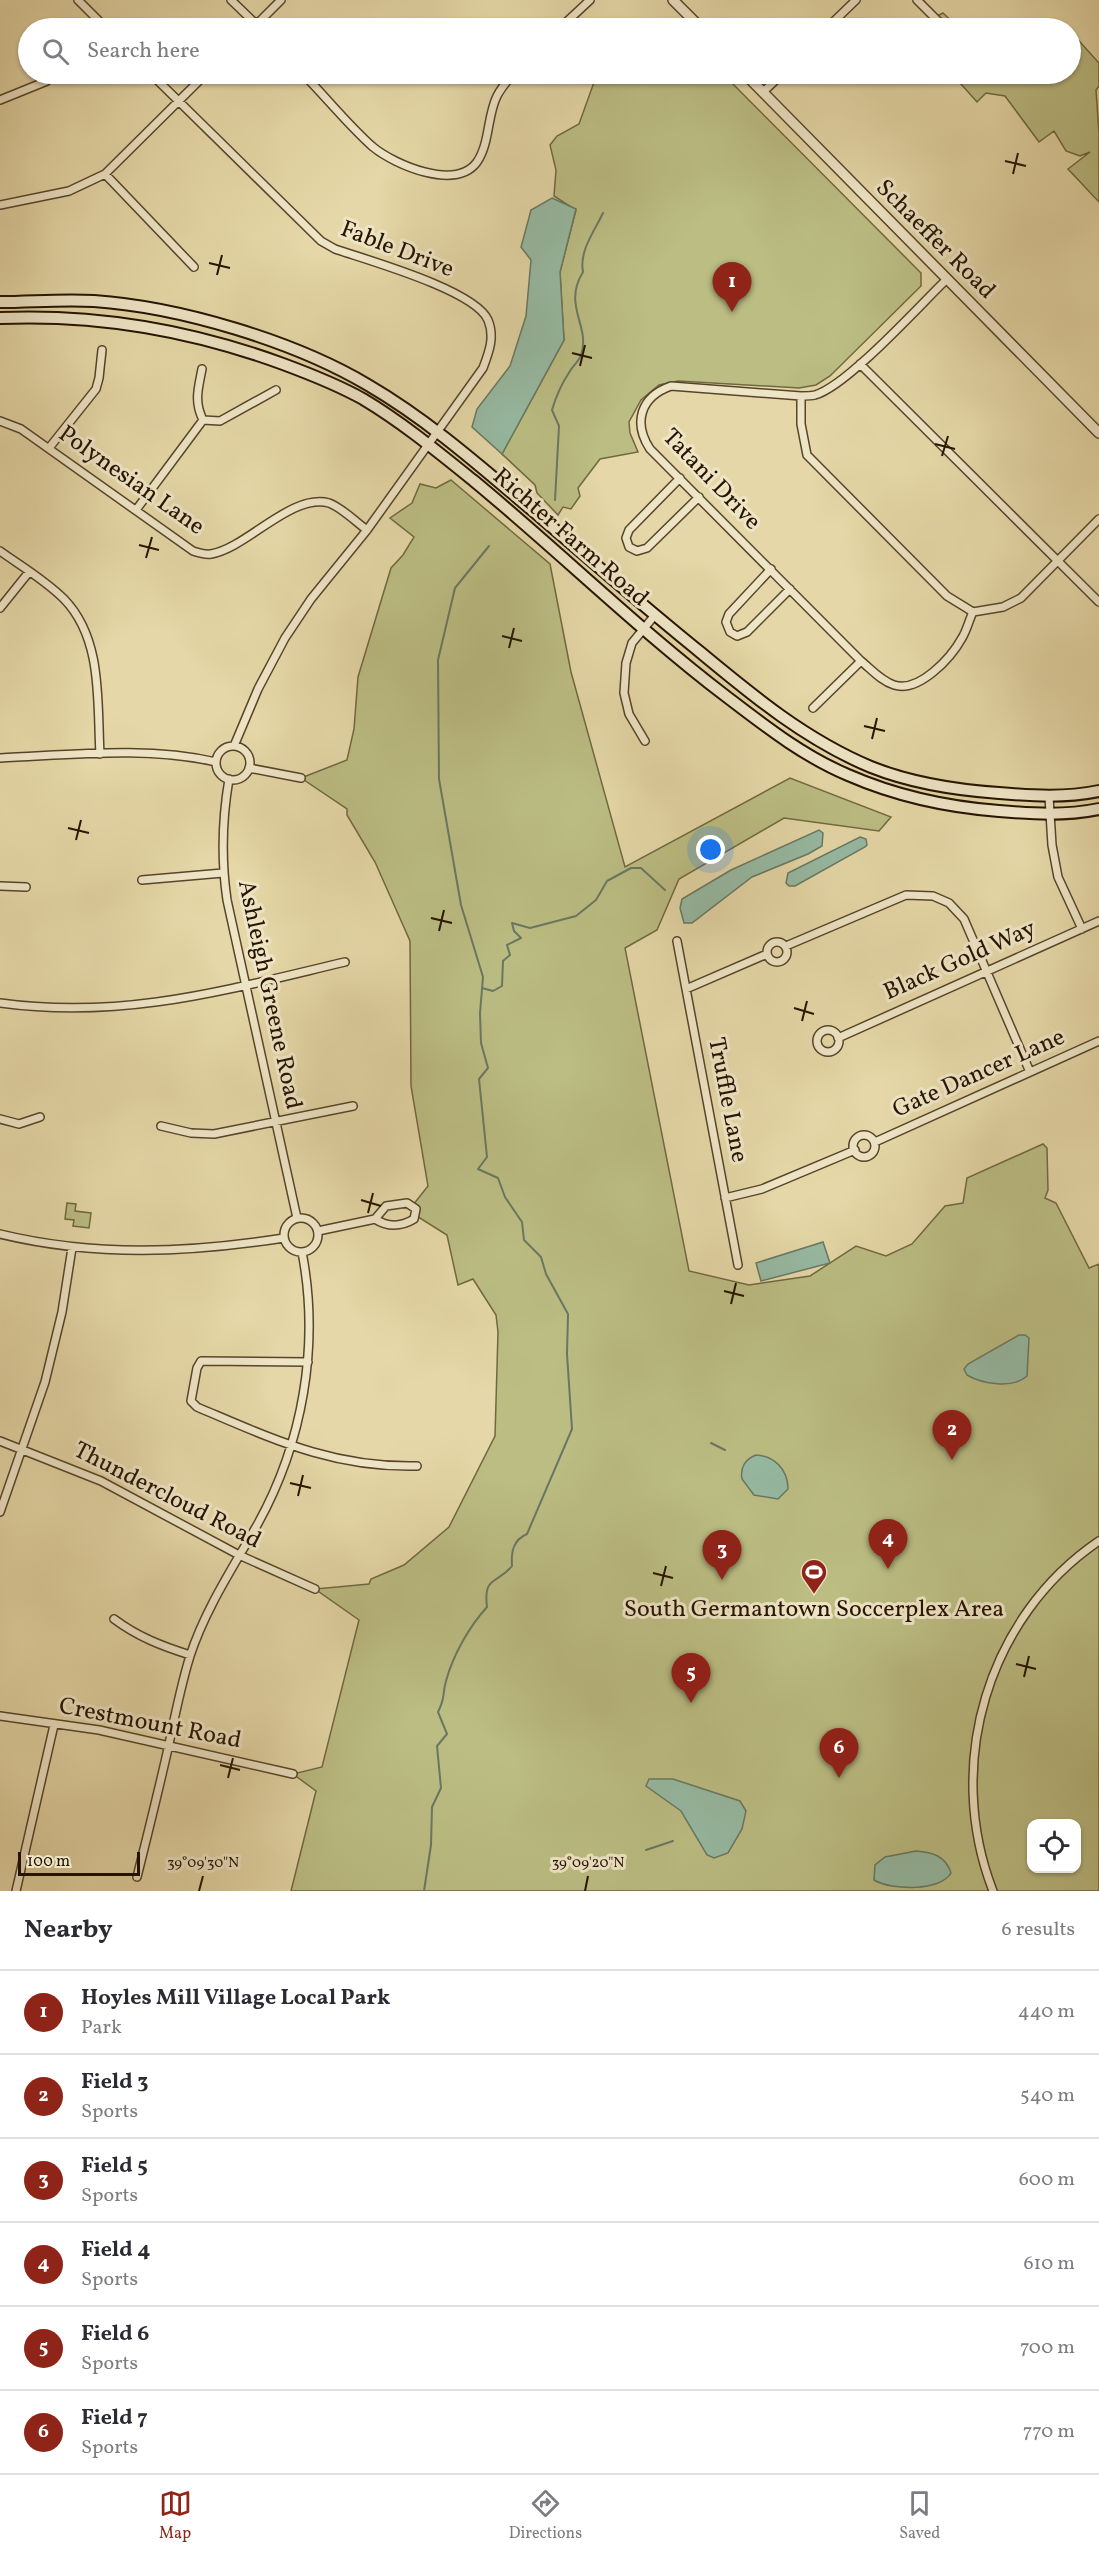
<!DOCTYPE html>
<meta charset="utf-8">
<style>
:root{--surface:#fff;--page:#f7f7f7;--text:#2b2b33;--muted:#7c7c81;--line:#e1e1e2;--accent:#8f2418}
body{margin:0;font-family:Vollkorn,serif;background:var(--page);color:var(--text)}
.controls{position:absolute;right:18px;bottom:18px;display:grid;overflow:hidden;border-radius:12px;box-shadow:0 2px 4px #0004}
.controls button{width:54px;height:54px;display:grid;place-items:center;padding:0;border:0;border-bottom:2px solid var(--line);background:var(--surface);color:var(--text);font:30px sans-serif}
.scale{position:absolute;left:18px;bottom:15px;width:122px;box-sizing:border-box;padding-left:6px;border:3px solid #261400;border-top:0;font-size:16px;line-height:21px;white-space:nowrap;color:#261400;-webkit-text-stroke:4px #eee5c6;paint-order:stroke}
.you{position:absolute;left:711px;top:850px;width:21px;height:21px;margin:-15px;border:4px solid #fff;border-radius:50%;background:#1a73e8;box-shadow:0 0 0 9px #1a73e833}
.badge{display:grid;place-items:center;width:39px;height:39px;border-radius:50%;background:var(--accent);color:#fff;font-size:20px;font-weight:700}
.pin{position:absolute;translate:-50% -50px;filter:drop-shadow(0 2px 3px #0008)}
.pin::after{content:'';position:absolute;top:32px;width:21px;height:18px;background:inherit;clip-path:polygon(0 0,100% 0,50% 100%)}
.list{margin:0;padding:0;list-style:none}
h2{display:flex;justify-content:space-between;align-items:center;height:78px;margin:0;padding:0 24px;font-size:26px}
h2 small{font-size:20px;font-weight:400;color:var(--muted)}
.list li{display:grid;grid-template-columns:39px 1fr auto;gap:18px;align-items:center;box-sizing:border-box;height:84px;padding:0 24px;border-top:2px solid var(--line)}
.list b{display:block;font-size:22px;white-space:nowrap}
.list p{margin:0;font-size:20px;white-space:nowrap;color:var(--muted)}
.list em{font-size:20px;font-style:normal;color:var(--muted)}
.icon{flex:none;width:33px;height:33px;fill:none;stroke:currentColor;stroke-width:2;stroke-linecap:round;stroke-linejoin:round}
.map{position:relative;flex:none;width:1099px;height:1891px;overflow:hidden}
.search{position:absolute;background:var(--surface);box-shadow:0 2px 4px #0004;left:18px;right:18px;top:18px;height:66px;display:flex;align-items:center;gap:15px;box-sizing:border-box;padding:0 21px;border-radius:33px;color:var(--muted);font-size:22px}
.sheet{height:582px;background:var(--surface)}
nav{display:flex;justify-content:space-around;align-items:center;box-sizing:border-box;height:84px;border-top:2px solid var(--line);background:var(--surface);font-size:16px;color:var(--muted)}
nav a{display:grid;justify-items:center;gap:3px}
nav .on{color:var(--accent)}
.map>svg:first-child{display:block}
.green{fill:#bbbd83;stroke:#706842;stroke-width:1.5;fill-rule:evenodd}
.water{fill:#96baa3;stroke:#697862;stroke-width:1.5}
.lines{fill:none;stroke-linecap:round;stroke-linejoin:round}
.stream{stroke:#697862;stroke-width:2}
.minor-casing{stroke:#56452a;stroke-width:10}
.tertiary-casing{stroke:#56452a;stroke-width:12}
.secondary-casing{stroke:#261400;stroke-width:14}
.minor{stroke:#eee5c6;stroke-width:7}
.tertiary{stroke:#eee5c6;stroke-width:9}
.secondary{stroke:#eee5c6;stroke-width:10}
.ticks{fill:none;stroke:#261400;stroke-width:2}
.labels{text-anchor:middle;dominant-baseline:central;stroke-width:6;stroke-linejoin:round;paint-order:stroke}
.street-label{font-size:24px;fill:#261400;stroke:#eee5c6}
.poi-label{font-size:24px;fill:#261400;stroke:#eee5c6}
.ticks-label{font-size:15px;text-anchor:middle;fill:#261400;stroke:#eee5c6;stroke-width:6;stroke-linejoin:round;paint-order:stroke}
</style>
<div class="map">
<svg width="1099" height="1891" viewBox="0 0 1099 1891">
<rect width="100%" height="100%" fill="#e5d7a7"/>
<filter id="stains"><feTurbulence type="fractalNoise" baseFrequency=".00333" numOctaves="4"/><feColorMatrix values="0 0 0 0 .2 0 0 0 0 .09 0 0 0 0 .02 0 0 0 .5 -.17"/></filter>
<radialGradient id="worn" r=".72"><stop offset=".6" stop-color="#630" stop-opacity="0"/><stop offset="1" stop-color="#630" stop-opacity=".3"/></radialGradient>
<!-- green -->
<path class="green" d="M943,13L959,28H914Z
M1071,32L1099,63V86L1096,90L1099,133V202L1068,169L1090,152L1080,156L1066,151L1054,131L1039,142L1005,96L986,93L977,102L952,74H1070Z
M597,74H683L696,80L703,74H723L921,273V286L830,376L816,385L799,388L678,381L659,385L641,400L629,422L630,433L638,452L600,459L578,488L580,496L571,509L563,507L558,515L537,493L535,485L502,454L564,340L560,272L576,210L554,196L556,170L550,145L557,136L579,124Z
M451,480L550,564L571,672L625,867L790,778L891,817L879,831L784,818L679,879L657,930L625,948L689,1271L749,1285L810,1276L856,1246L886,1256L912,1244L945,1206L963,1203L967,1178L1043,1144L1047,1148L1048,1190L1045,1198L1056,1203L1089,1268L1099,1264V1891H291L316,1791L293,1774L322,1767L359,1620L315,1589L369,1584L371,1579L404,1565L449,1527L495,1436L498,1332L496,1315L473,1279L458,1285L447,1235L415,1215L413,1205L428,1186L411,1086L410,941L375,862L347,815V809L301,778L347,760L354,729L358,677L391,568L403,555L414,537L390,518L412,503L420,484L436,488ZM1032,1824H1076V1868H1032Z
M67,1203L76,1204L75,1211L91,1213L89,1228L73,1226L74,1220L65,1219Z"/>
<!-- water -->
<path class="water" d="M552,198L576,209L560,272L564,340L502,454L472,427L477,409L510,366L526,316L531,260L521,247L531,210Z
M819,830L823,833L822,846L808,854L752,877L692,923H684L680,908L682,899L731,870Z
M860,837L866,839L867,845L865,847L795,886H789L786,883L788,873Z
M823,1242L830,1263L761,1281L756,1263Z
M1019,1335H1025L1029,1338L1027,1376C1013,1389 982,1384 967,1375L964,1369L968,1364Z
M756,1455C774,1456 788,1469 788,1489L778,1499L754,1495L742,1479C740,1468 745,1459 756,1455Z
M649,1779H673L740,1801L746,1811L742,1829L728,1853L714,1858L707,1855L681,1811L646,1786Z
M916,1851C932,1852 946,1856 951,1873C941,1891 892,1891 874,1880L875,1865L885,1857Z"/>
<g class="lines">
<!-- stream -->
<path class="stream" d="M555,500L559,426L552,410C556,396 562,383 570,371C573,366 579,361 581,355C591,326 562,306 583,272C579,251 594,232 603,213
M482,988L493,991L502,986L503,961L510,955L507,945L521,938L514,931L512,923L530,928L576,916L596,900L607,881L631,868H641L665,890
M711,1443L725,1450
M646,1850L673,1841
M424,1891L431,1845L432,1807L441,1788L437,1746L447,1734L438,1712C446,1696 442,1695 446,1681C453,1655 469,1627 487,1607C483,1575 498,1584 512,1566C511,1552 513,1540 527,1534L572,1429L567,1354L568,1314L546,1274L541,1257L524,1240L522,1222L505,1197L498,1178L478,1169L487,1157L479,1079L488,1068L481,1043L480,1013L483,977L461,905L439,779L438,660L455,588L489,546"/>
<!-- minor casing -->
<g class="minor-casing">
<path id="minor" d="M78,0L106,28
M231,0L260,28
M917,0L939,22
M253,28L281,0
M560,28L590,0
M827,28L856,0
M151,74L321,241L335,249C367,260 475,290 488,320C495,337 489,352 483,368L367,530L311,599L285,638L258,689L234,746
M303,74C326,97 348,125 373,147C395,165 456,191 477,162C490,143 487,116 497,96C501,88 508,80 513,74
M763,92L782,74
M0,100L47,81L57,74
M105,174L194,267
M0,205L69,191L105,174L206,74
M946,280C919,306 847,386 815,395C811,396 805,396 801,396L671,386C640,397 633,423 650,449L861,661C871,669 881,681 894,685C919,693 951,658 962,638C967,630 969,620 973,612
M860,364L1099,602
M202,369C198,389 194,402 203,420
M801,396V424L807,455L947,596L973,612L1003,607L1021,598L1099,519
M0,421L21,429L193,551C199,553 205,555 211,554C247,548 291,493 329,503C341,507 356,522 367,530
M49,448L96,389L99,378L102,350
M680,478L629,530L626,538L629,547L637,551L647,548L699,497
M136,510L203,420L220,421L276,390
M0,551C21,566 45,580 64,599C103,639 97,702 100,754
M771,569L729,614L726,622L730,632L737,636L747,632L790,589
M0,608L29,572
M813,708L861,661
M645,741L629,714L624,693L626,663L632,643L655,615
M216 763a17 17 0 1 1 34 0a17 17 0 1 1-34 0Z
M0,758C71,755 146,746 216,762
M249,768L301,778
M229,779C222,820 221,859 227,900L297,1218
M1049,797L1052,845L1058,877L1082,929
M142,880L223,873
M0,886L26,887
M677,941L738,1265
M767 952a10 10 0 1 1 20 0a10 10 0 1 1-20 0Z
M786,946L906,895L933,896L949,903L964,919L1030,1072
M686,989L767,954
M0,1003C123,1020 226,990 345,962
M817 1041a11 11 0 1 1 22 0a11 11 0 1 1-22 0Z
M838,1038L1099,921
M0,1119L19,1124L40,1117
M161,1126L191,1133L214,1134L353,1106
M853 1146a11 11 0 1 1 22 0a11 11 0 1 1-22 0Z
M875,1142L1099,1041
M725,1198L762,1189L855,1150
M284 1235a17 17 0 1 1 34 0a17 17 0 1 1-34 0Z
M318,1231L375,1219C387,1227 401,1227 414,1219L416,1209L407,1203L386,1206L375,1219
M0,1234C95,1257 188,1253 284,1238
M308,1362L201,1361L197,1368L191,1401L197,1407C273,1439 332,1468 417,1466
M0,1441L101,1481L239,1555L315,1589
M0,1512L45,1382L62,1312L72,1248
M114,1619C138,1637 162,1646 190,1655
M0,1716L99,1730L293,1774
M137,1877C148,1833 159,1789 169,1744C175,1715 181,1685 190,1656C205,1610 232,1569 256,1527C303,1444 320,1345 302,1252
M16,1891L54,1725
M993,1891C944,1765 987,1617 1099,1541"/>
</g>
<!-- tertiary casing -->
<g class="tertiary-casing">
<path id="tertiary" d="M673,0L701,28
M745,74L1099,433"/>
</g>
<!-- secondary casing -->
<g class="secondary-casing">
<path id="secondary" d="M0,302C31,302 63,299 94,301C180,307 294,341 368,385C428,420 480,466 532,510C588,558 643,606 700,652C753,696 806,740 871,767C911,783 956,790 999,793C1034,796 1065,798 1099,791
M0,318C97,314 191,330 283,364C310,374 338,385 363,399C403,423 438,452 474,481C560,552 639,630 727,697C765,726 803,756 848,775C896,796 947,807 999,811C1034,814 1065,816 1099,809"/>
</g>
<!-- minor -->
<use href="#minor" class="minor"/>
<!-- tertiary -->
<use href="#tertiary" class="tertiary"/>
<!-- secondary -->
<use href="#secondary" class="secondary"/>
</g>
<!-- ticks -->
<path class="ticks" d="M1005,161L1026,166M1013,174L1018,153M209,263L230,268M217,275L222,255M572,353L592,358M580,366L585,345M935,444L955,449M942,456L948,436M139,545L159,550M146,558L152,537M502,636L522,641M509,648L514,628M864,726L885,731M872,739L877,718M68,828L89,833M76,840L81,820M431,918L452,923M439,931L444,910M794,1008L814,1014M802,1021L807,1001M361,1200L381,1206M368,1213L373,1193M724,1291L744,1296M731,1304L736,1283M290,1483L311,1488M298,1496L303,1475M653,1573L673,1578M661,1586L666,1566M1016,1664L1036,1669M1024,1677L1029,1656M220,1765L240,1770M228,1778L233,1758M199,1891L203,1876M585,1891L588,1876"/>
<!-- icons -->
<defs>
<g id="stadium-pin" transform="scale(1.35)"><path d="M0 17L-7.5 6A9.5 9.5 0 1 1 7.5 6Z" fill="#8f2418" stroke="#eee5c6"/><path d="M0-5a6.5 5 0 1 0 0 10a6.5 5 0 1 0 0-10ZM-3.5-1.8h7v3.6h-7Z" fill="#fff"/></g>
</defs>
<g fill-rule="evenodd">
<use href="#stadium-pin" x="814" y="1572"/>
</g>
<g class="labels">
<!-- street labels -->
<g class="street-label">
<text transform="translate(935 240) rotate(45)">Schaeffer Road</text>
<text transform="translate(397 250) rotate(21)">Fable Drive</text>
<text transform="translate(711 480) rotate(46)">Tatani Drive</text>
<text transform="translate(131 481) rotate(35)">Polynesian Lane</text>
<text transform="translate(570 538) rotate(41)">Richter Farm Road</text>
<text transform="translate(960 961) rotate(-24)">Black Gold Way</text>
<text transform="translate(269 995) rotate(78)">Ashleigh Greene Road</text>
<text transform="translate(979 1074) rotate(-24)">Gate Dancer Lane</text>
<text transform="translate(727 1100) rotate(79)">Truffle Lane</text>
<text transform="translate(167 1496) rotate(27)">Thundercloud Road</text>
<text transform="translate(150 1724) rotate(11)">Crestmount Road</text>
</g>
<!-- poi labels -->
<g class="poi-label">
<text x="814" y="1610">South Germantown Soccerplex Area</text>
</g>
</g>
<g class="ticks-label">
<text x="203" y="1867">39°09'30"N</text>
<text x="588" y="1867">39°09'20"N</text>
</g>
<rect width="100%" height="100%" filter="url(#stains)"/>
<rect width="100%" height="100%" fill="url(#worn)"/>
</svg>
<div class="controls">
<button><svg class="icon" aria-label="locate" viewBox="0 0 24 24"><circle cx="12" cy="12" r="6"/><path d="M12 2v4M12 18v4M2 12h4M18 12h4"/></svg></button>
</div>
<div class="scale">100 m</div>
<div class="you"></div>
<div class="pin badge" style="left:732px;top:312px">1</div>
<div class="pin badge" style="left:952px;top:1460px">2</div>
<div class="pin badge" style="left:722px;top:1580px">3</div>
<div class="pin badge" style="left:888px;top:1569px">4</div>
<div class="pin badge" style="left:691px;top:1703px">5</div>
<div class="pin badge" style="left:839px;top:1778px">6</div>
<div class="search"><svg class="icon" aria-label="search" viewBox="0 0 24 24"><circle cx="10" cy="10" r="6"/><path d="M15 15l6 6"/></svg>Search here</div>
</div>
<section class="sheet">
<h2>Nearby<small>6 results</small></h2>
<ul class="list">
<li><span class="badge">1</span><div><b>Hoyles Mill Village Local Park</b><p>Park</p></div><em>440 m</em></li>
<li><span class="badge">2</span><div><b>Field 3</b><p>Sports</p></div><em>540 m</em></li>
<li><span class="badge">3</span><div><b>Field 5</b><p>Sports</p></div><em>600 m</em></li>
<li><span class="badge">4</span><div><b>Field 4</b><p>Sports</p></div><em>610 m</em></li>
<li><span class="badge">5</span><div><b>Field 6</b><p>Sports</p></div><em>700 m</em></li>
<li><span class="badge">6</span><div><b>Field 7</b><p>Sports</p></div><em>770 m</em></li>
</ul>
</section>
<nav>
<a class="on"><svg class="icon" aria-label="map" viewBox="0 0 24 24"><path d="M3 6l6-2 6 2 6-2v14l-6 2-6-2-6 2zM9 4v14M15 6v14"/></svg>Map</a>
<a><svg class="icon" aria-label="directions" viewBox="0 0 24 24"><path d="M12 3l9 9-9 9-9-9zM9 14v-3h6M13 9l2 2-2 2"/></svg>Directions</a>
<a><svg class="icon" aria-label="saved" viewBox="0 0 24 24"><path d="M7 4h10v16l-5-4-5 4z"/></svg>Saved</a>
</nav>
